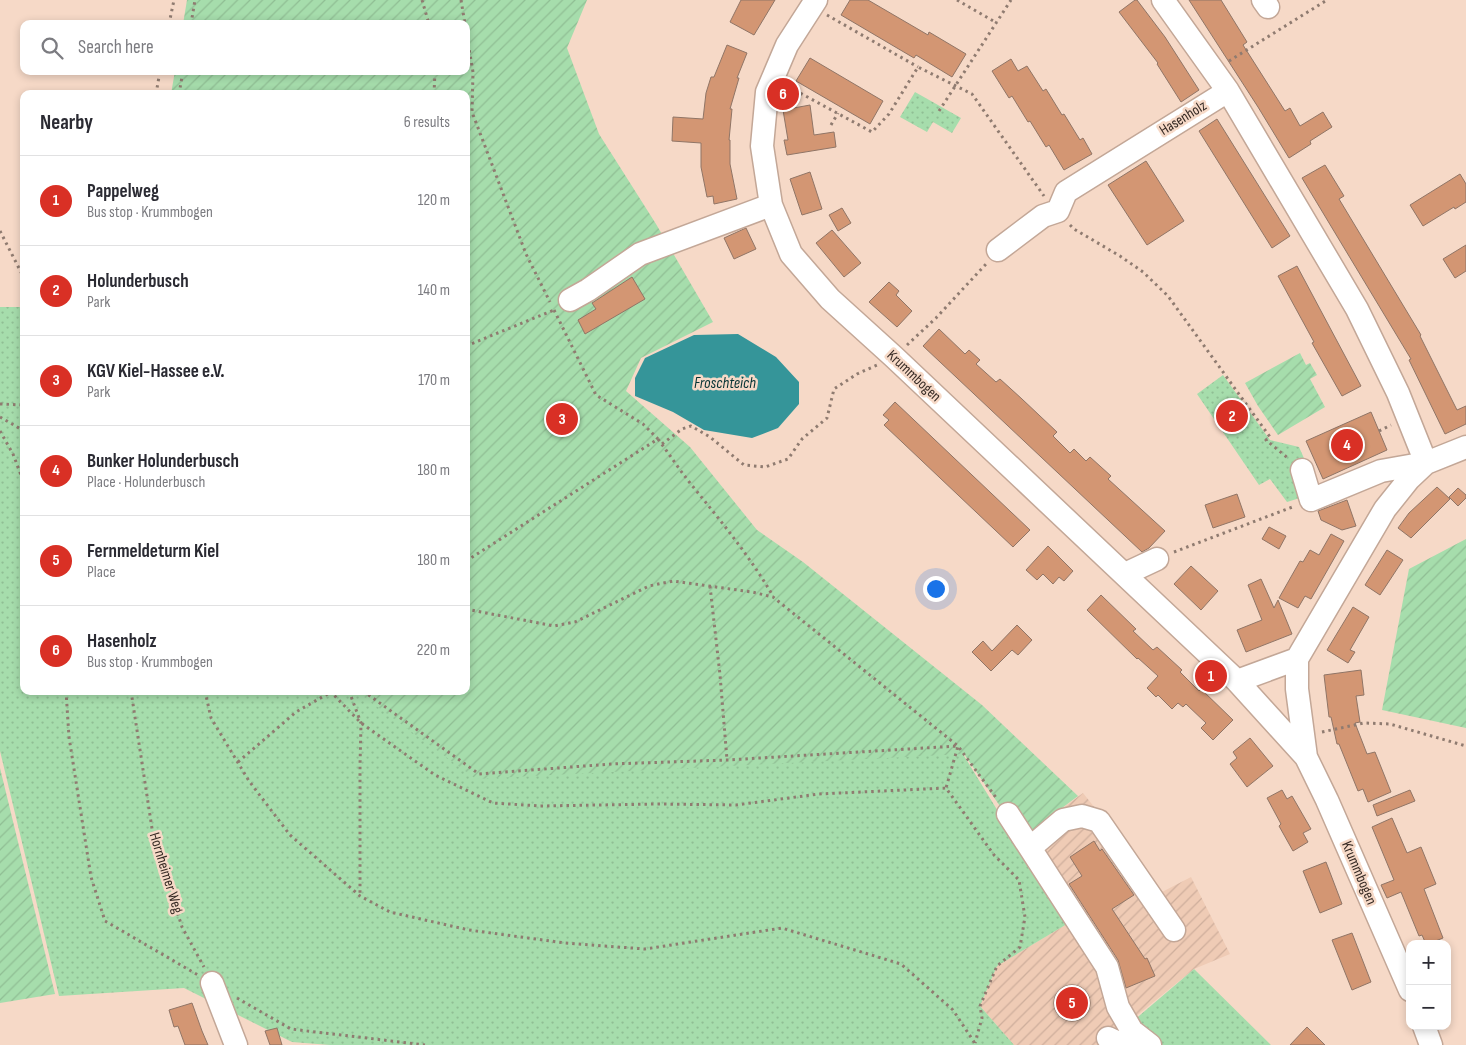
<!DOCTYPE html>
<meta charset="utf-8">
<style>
:root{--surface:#fff;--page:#f2f2f3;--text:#2b2b33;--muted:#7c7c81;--line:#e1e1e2;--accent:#d93025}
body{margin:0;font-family:"Sofia Sans Condensed",sans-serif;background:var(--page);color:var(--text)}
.controls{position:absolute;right:15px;bottom:15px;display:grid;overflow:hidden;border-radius:10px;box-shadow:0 2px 8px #0003}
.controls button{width:45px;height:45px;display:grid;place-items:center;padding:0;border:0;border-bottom:1px solid var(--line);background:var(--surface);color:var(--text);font:25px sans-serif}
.you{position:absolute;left:935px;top:588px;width:18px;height:18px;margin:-12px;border:4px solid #fff;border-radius:50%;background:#1a73e8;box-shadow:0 0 0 8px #1a73e833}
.badge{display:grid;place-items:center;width:32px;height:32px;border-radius:50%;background:var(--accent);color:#fff;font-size:16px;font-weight:700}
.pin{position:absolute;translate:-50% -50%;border:2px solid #fff;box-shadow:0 1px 5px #0006}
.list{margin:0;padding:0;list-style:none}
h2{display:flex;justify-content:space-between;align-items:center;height:65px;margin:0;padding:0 20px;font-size:21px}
h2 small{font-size:16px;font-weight:400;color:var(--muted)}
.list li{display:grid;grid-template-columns:32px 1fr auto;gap:15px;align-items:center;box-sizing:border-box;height:90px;padding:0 20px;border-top:1px solid var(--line)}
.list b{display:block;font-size:19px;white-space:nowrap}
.list p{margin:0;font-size:16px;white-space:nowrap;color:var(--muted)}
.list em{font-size:16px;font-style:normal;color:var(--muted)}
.icon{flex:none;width:28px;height:28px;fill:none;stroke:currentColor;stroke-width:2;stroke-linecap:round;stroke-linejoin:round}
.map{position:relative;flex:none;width:1466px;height:1045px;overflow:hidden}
.search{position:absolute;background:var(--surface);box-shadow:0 2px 8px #0003;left:20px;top:20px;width:450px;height:55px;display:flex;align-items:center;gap:12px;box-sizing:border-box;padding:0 18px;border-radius:10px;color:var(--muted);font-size:19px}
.panel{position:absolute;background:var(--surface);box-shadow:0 2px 8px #0003;left:20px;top:90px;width:450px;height:605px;border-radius:10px}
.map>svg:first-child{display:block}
.industrial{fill:url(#industrial-furrows)}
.park{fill:url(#park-dots)}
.garden{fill:url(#garden-furrows)}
.water{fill:#359599}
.building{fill:#d39673;stroke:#907566}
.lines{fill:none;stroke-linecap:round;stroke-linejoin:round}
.minor-casing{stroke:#c3a797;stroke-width:25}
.path{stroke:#8f7b70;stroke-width:3;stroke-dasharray:2.5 4;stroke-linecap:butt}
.minor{stroke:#fff;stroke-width:22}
.labels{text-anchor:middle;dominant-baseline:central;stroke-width:5;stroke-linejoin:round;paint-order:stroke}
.street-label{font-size:15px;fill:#362a24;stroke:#f6d9c7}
.water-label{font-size:16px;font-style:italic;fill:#043334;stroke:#f6d9c7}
</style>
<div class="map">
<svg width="1466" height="1045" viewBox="0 0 1466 1045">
<defs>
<pattern id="industrial-furrows" width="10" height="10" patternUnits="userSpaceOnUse" patternTransform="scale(1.25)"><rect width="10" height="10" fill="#efcbb5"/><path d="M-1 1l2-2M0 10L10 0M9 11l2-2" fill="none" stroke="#ceae9c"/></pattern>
<pattern id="park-dots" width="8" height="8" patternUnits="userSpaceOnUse" patternTransform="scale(1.25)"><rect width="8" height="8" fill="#a6ddac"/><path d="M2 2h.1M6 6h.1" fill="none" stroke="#90be94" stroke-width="1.8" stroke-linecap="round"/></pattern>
<pattern id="garden-furrows" width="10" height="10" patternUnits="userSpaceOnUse" patternTransform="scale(1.25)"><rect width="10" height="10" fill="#a6ddac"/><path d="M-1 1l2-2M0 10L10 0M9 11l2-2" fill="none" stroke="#90be94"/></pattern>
</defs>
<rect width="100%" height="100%" fill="#f6d9c7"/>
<!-- industrial -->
<path class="industrial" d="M1083,793L1162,892L1191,877L1230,954L1194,969L1101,1045H1014L980,1006L997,966L1067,924L1022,838Z"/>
<!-- park -->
<path class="park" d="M915,92L961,118L952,133L933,122L927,132L900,117Z
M0,307H24V691H358L958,746L1067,924L997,966L980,1006L1014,1045H330L292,1042L184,988L59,996L0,751Z
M1223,375L1270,440L1299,447L1319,492L1287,502L1270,479L1259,485L1197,394Z
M1194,969L1271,1045H1105Z"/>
<!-- garden -->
<path class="garden" d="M187,0H587L567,48L599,134L656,224L713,322L641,358L626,391L690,447L757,530L803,562L982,705L1078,796L1022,838L964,754L476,779L356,691H466V94H171L175,71H466V24H183Z
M1300,353L1306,365L1310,363L1317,375L1310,379L1325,407L1278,435L1258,406L1245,383Z
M1466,539V728L1382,710L1409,569Z
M0,768L55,994L0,1003Z"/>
<!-- water -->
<path class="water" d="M738,334L776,357L799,382V404L778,428L752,438L704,430L673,412L635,396V378L645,358L694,335Z"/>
<!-- building -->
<path class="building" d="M741,0H775L754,35L730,22Z
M850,0H868L928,35L929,32L966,54L952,77L916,55L914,58L841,15Z
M1135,0H1137L1165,37L1199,90L1181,102L1157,64L1158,63L1119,12Z
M1189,0H1221L1247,42L1243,45L1285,111L1290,108L1300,126L1323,112L1332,127L1310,141L1311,144L1289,158L1258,107Z
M727,45L747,53L737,78H739L730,109H732L729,140H730V164L737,199L714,204L713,196L707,197L701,167V143L672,141L673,117L703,119L706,93L711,77H714Z
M810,58L883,101L870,124L796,81Z
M1011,59L1018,71L1027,66L1043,91L1046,89L1062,115L1064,114L1080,140L1083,138L1092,154L1064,170L1049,145L1046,147L1030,121L1028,122L1012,96L1009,98L992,71Z
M810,105L814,135L834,132L836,147L787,155L784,140H788L783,110Z
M1217,119L1290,236L1272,248L1199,131Z
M1146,161L1184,221L1147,245L1108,185Z
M1325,165L1344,196L1339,199L1421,335L1420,336L1457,410L1466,406V424L1445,434L1409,360L1411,359L1302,178Z
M810,172L822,209L802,215L790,179Z
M1460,174L1466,184V202L1455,209L1454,207L1423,226L1410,205Z
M842,208L851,223L838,231L829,215Z
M746,228L756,249L734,259L724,238Z
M832,230L861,263L844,277L816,243Z
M1466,245V271L1455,278L1443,259Z
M1297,266L1361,386L1342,396L1312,343L1314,342L1278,276Z
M632,277L645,299L585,334L578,320L596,309L592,303Z
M889,282L899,291L896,295L912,311L897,327L869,302Z
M939,329L965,354L969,350L980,360L976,364L996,382L1000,379L1022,399L1057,432L1053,436L1070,453L1074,449L1086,461L1090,457L1111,476L1108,479L1165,531L1149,548L1142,552L923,346Z
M895,402L1030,530L1013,547L884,425L889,420L883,415Z
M1371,412L1387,450L1323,479L1306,441Z
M1437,487L1450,499L1411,538L1398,528L1409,513Z
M1458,488L1466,495V498L1458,506L1449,497Z
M1237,494L1245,517L1213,528L1205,505Z
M1347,500L1356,526L1342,530L1321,520L1318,511Z
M1269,527L1286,536L1279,549L1262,539Z
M1331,534L1344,541L1311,599L1305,596L1298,608L1279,598L1300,561L1303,562L1310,550L1319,555Z
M1048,546L1073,571L1064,581L1059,577L1053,584L1043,574L1037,580L1026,570Z
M1387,550L1403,560L1380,595L1365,585Z
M1191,566L1218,591L1201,610L1174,584Z
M1261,579L1274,608L1278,600L1292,634L1246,652L1237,630L1262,620L1248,585Z
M1101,595L1136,629L1133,631L1153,650L1157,647L1182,670L1180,672L1199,691L1201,689L1233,720L1213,740L1201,728L1206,723L1186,704L1183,707L1178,703L1172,709L1158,695L1156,697L1147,688L1158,676L1138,658L1137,659L1087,610Z
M1353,607L1369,617L1350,650L1355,652L1348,663L1327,650Z
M1017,625L1032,640L1018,655L1012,650L991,671L972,652L983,641L992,651Z
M1361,670L1364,695L1356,696L1360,722L1355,723L1367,754L1375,752L1391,792L1368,802L1363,789L1358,791L1339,744H1337L1331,717H1329L1324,675Z
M1250,738L1273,766L1247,787L1230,764L1237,758L1233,752Z
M1282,790L1287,799L1292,796L1311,829L1303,833L1308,842L1293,851L1279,826L1281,824L1267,798Z
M1410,790L1415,801L1377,816L1373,805Z
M1392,818L1407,853L1421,847L1436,884L1424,889L1443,938L1428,944H1426L1422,935L1419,936L1401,892L1387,898L1381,885L1394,880L1372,827Z
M1094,841L1100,851L1102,849L1134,895L1112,909L1145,959L1147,958L1155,976L1126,988L1118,960L1069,884L1082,876L1070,857Z
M1326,862L1342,904L1320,913L1303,871Z
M1352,933L1371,982L1352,990L1332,940Z
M1054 1003a18 18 0 1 1 36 0a18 18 0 1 1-36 0Z
M192,1003L202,1031L208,1045H185L178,1026L174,1027L169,1010Z
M1307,1027L1325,1045H1290Z
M277,1028L282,1045H270L265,1031Z"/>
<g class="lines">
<!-- minor casing -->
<g class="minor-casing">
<path id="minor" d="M816,0L787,45L767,92L762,146L771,205L791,254L830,299L894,357L1237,681L1306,757L1327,800L1410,990
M1163,0L1228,91L1357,309L1398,393L1426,463L1381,471L1311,500L1302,470
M1263,0L1268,7
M998,250L1043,216L1058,211L1066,192L1228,91
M570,300L588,290L640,254L771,205
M1125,574L1157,559
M1237,681L1297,659
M1306,757L1297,689V659L1385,509L1409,479L1426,463L1466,447
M1008,814L1107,967L1118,1007L1132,1031L1150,1045
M1030,848L1063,820L1082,816L1099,821L1174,930
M212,983L236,1045
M1424,1026L1431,1045
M1108,1038L1123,1045"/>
</g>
<!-- path -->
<path class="path" d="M422,0L429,24
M461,0L465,24
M957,0L997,23
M827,15L918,67
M169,24L174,0
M191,24L195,0
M466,31L473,72L472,112L526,254L550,302
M1229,61L1327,0
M789,87L872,132L889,114L918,67L972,94L1044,196
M156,94L160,71
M179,94L183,71
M434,94L435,71
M939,111L1011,0
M831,125L838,113
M1070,225L1074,229L1120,256L1143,272L1168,296L1270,437L1266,440L1289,459
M0,231L24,278
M554,310L596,395L643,424L658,439
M907,345L936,318L986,264
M466,346L554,310
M0,404L24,405
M0,417L24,431
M0,431L13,454L24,483
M1379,431L1391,425
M662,444L682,429L691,426L710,437L744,465L765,467L788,459L802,439L827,418L834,389L857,374L877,365
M1174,552L1295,506
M466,561L658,439C669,454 679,469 690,483C720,520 749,555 773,596
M710,586L720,675L727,760
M466,609L554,626L575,622L649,586L673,581L752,592L773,597L958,746L997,799
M66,691L69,737L91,877L105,921L198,975
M131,691L153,835L182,927L204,967
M205,691L211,718L249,781L290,835L360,896L390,912L469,930L565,943L645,949L782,928L901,964L953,1010L976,1045
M330,691L361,723L435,775L493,803L540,806L658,804L736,805L819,794L946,788L994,855L1019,880L1025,917L1020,947L997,966L980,1006L982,1018L975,1043
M349,691L361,723L360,766V896
M363,691L479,774L611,764L727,760L958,746L946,788
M1322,732L1364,723L1390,724L1466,746
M238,762L296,712L331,692
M237,998L291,1029L425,1045"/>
<!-- minor -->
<use href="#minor" class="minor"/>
</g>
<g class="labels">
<!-- street labels -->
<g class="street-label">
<text transform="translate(1183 118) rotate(-32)">Hasenholz</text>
<text transform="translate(914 376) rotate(43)">Krummbogen</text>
<text transform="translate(166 873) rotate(73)">Hornheimer Weg</text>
<text transform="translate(1359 873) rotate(67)">Krummbogen</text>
</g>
<!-- water labels -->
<g class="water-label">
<text x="725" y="383">Froschteich</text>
</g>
</g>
</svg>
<div class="controls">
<button>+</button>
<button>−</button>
</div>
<div class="you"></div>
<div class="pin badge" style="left:1211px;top:676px">1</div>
<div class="pin badge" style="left:1232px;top:416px">2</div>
<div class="pin badge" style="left:562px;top:419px">3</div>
<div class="pin badge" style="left:1347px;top:445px">4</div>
<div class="pin badge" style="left:1072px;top:1003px">5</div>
<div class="pin badge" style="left:783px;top:94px">6</div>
<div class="search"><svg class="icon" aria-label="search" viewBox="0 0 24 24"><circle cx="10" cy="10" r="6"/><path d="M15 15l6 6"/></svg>Search here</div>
<section class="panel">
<h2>Nearby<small>6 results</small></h2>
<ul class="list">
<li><span class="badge">1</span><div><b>Pappelweg</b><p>Bus stop · Krummbogen</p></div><em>120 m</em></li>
<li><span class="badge">2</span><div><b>Holunderbusch</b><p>Park</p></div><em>140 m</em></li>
<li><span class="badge">3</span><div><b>KGV Kiel-Hassee e.V.</b><p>Park</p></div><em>170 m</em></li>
<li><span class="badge">4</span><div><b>Bunker Holunderbusch</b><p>Place · Holunderbusch</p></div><em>180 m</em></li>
<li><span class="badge">5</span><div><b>Fernmeldeturm Kiel</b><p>Place</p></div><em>180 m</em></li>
<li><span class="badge">6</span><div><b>Hasenholz</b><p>Bus stop · Krummbogen</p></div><em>220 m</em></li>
</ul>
</section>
</div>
